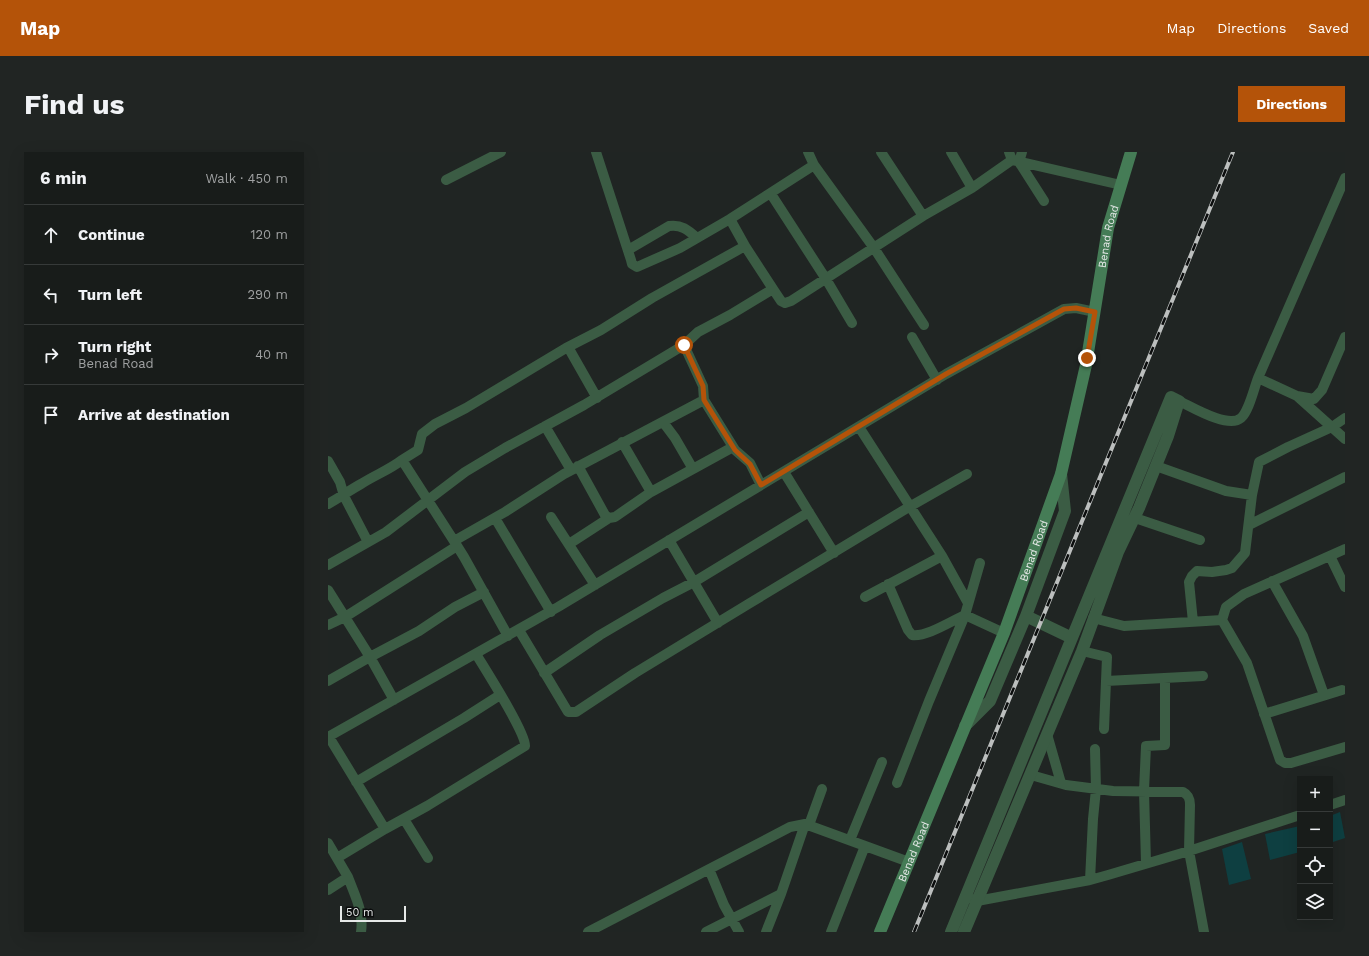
<!DOCTYPE html>
<meta charset="utf-8">
<style>
:root{--surface:#181c1a;--page:#212523;--text:#f1f3f6;--muted:#9fa1a2;--line:#363a39;--accent:#b45309}
body{margin:0;font-family:"Work Sans",sans-serif;background:var(--page);color:var(--text)}
.controls{position:absolute;right:12px;bottom:12px;display:grid;overflow:hidden;border-radius:0px;box-shadow:0 4px 16px #0002}
.controls button{width:36px;height:36px;display:grid;place-items:center;padding:0;border:0;border-bottom:1px solid var(--line);background:var(--surface);color:var(--text);font:20px sans-serif}
.scale{position:absolute;left:12px;bottom:10px;width:66px;box-sizing:border-box;padding-left:4px;border:2px solid #e6e9e8;border-top:0;font-size:11px;line-height:14px;white-space:nowrap;color:#e6e9e8;-webkit-text-stroke:3px #0b0d0d;paint-order:stroke}
.stop{position:absolute;width:12px;height:12px;margin:-9px;border:3px solid #b45309;border-radius:50%;background:#fff}
.stop.end{background:#b45309;border-color:#fff;box-shadow:0 1px 4px #0008}
.list{margin:0;padding:0;list-style:none}
h2{display:flex;justify-content:space-between;align-items:center;height:52px;margin:0;padding:0 16px;font-size:17px}
h2 small{font-size:13px;font-weight:400;color:var(--muted)}
.list li{display:grid;grid-template-columns:26px 1fr auto;gap:12px;align-items:center;box-sizing:border-box;height:60px;padding:0 16px;border-top:1px solid var(--line)}
.list b{display:block;font-size:15px;white-space:nowrap}
.list p{margin:0;font-size:13px;white-space:nowrap;color:var(--muted)}
.list em{font-size:13px;font-style:normal;color:var(--muted)}
.icon{flex:none;width:22px;height:22px;fill:none;stroke:currentColor;stroke-width:2;stroke-linecap:round;stroke-linejoin:round}
.map{position:relative;flex:none;width:1017px;height:780px;overflow:hidden;border-radius:0px}
header{display:flex;align-items:center;gap:24px;box-sizing:border-box;height:56px;padding:0 20px;background:var(--accent);color:#fff}
header strong{font-size:19px}
nav{display:flex;gap:22px;margin-inline-start:auto;font-size:14px}
.intro{display:flex;align-items:center;justify-content:space-between;box-sizing:border-box;height:96px;padding:0 24px}
h1{margin:0;font-size:28px}
.button{padding:10px 18px;border-radius:0px;background:var(--accent);color:#fff;font-size:14px;font-weight:700}
main{display:flex;gap:24px;padding:0 24px}
aside{flex:1;background:var(--surface);border-radius:0px;box-shadow:0 4px 16px #0002}
.map>svg:first-child{display:block}
.building{fill:#0e3f41}
.lines{fill:none;stroke-linecap:round;stroke-linejoin:round}
.minor{stroke:#3b5c44;stroke-width:10}
.tertiary{stroke:#3b5c44;stroke-width:12}
.secondary{stroke:#457c56;stroke-width:12}
.rail-casing{stroke:#bcbfbe;stroke-width:4}
.rail{stroke:#0b0d0d;stroke-width:2.5;stroke-dasharray:8;stroke-linecap:butt}
.route{stroke:#b45309;stroke-width:5}
.labels{text-anchor:middle;dominant-baseline:central;stroke-width:3;stroke-linejoin:round;paint-order:stroke}
.street-label{font-size:11px;fill:#e6e9e8;stroke:#0b0d0d}
</style>
<header>
<strong>Map</strong>
<nav><a>Map</a><a>Directions</a><a>Saved</a></nav>
</header>
<div class="intro"><h1>Find us</h1><a class="button">Directions</a></div>
<main>
<aside>
<h2>6 min<small>Walk · 450 m</small></h2>
<ul class="list">
<li><svg class="icon" aria-label="ahead" viewBox="0 0 24 24"><path d="M12 20V5M6 11l6-6 6 6"/></svg><div><b>Continue</b></div><em>120 m</em></li>
<li><svg class="icon" aria-label="left" viewBox="0 0 24 24"><path d="M17 20v-9H6M10 6l-5 5 5 5"/></svg><div><b>Turn left</b></div><em>290 m</em></li>
<li><svg class="icon" aria-label="right" viewBox="0 0 24 24"><path d="M7 20v-9h11M14 6l5 5-5 5"/></svg><div><b>Turn right</b><p>Benad Road</p></div><em>40 m</em></li>
<li><svg class="icon" aria-label="arrive" viewBox="0 0 24 24"><path d="M6 21V4h12l-3 4 3 4H6"/></svg><div><b>Arrive at destination</b></div></li>
</ul>
</aside>
<div class="map">
<svg width="1017" height="780" viewBox="0 0 1017 780">
<rect width="100%" height="100%" fill="#202523"/>
<!-- building -->
<path class="building" d="M1012,660L1017,686L1005,690L1002,664Z
M972,674V700L942,708L937,682Z
M914,690L923,727L901,733L894,697Z"/>
<g class="lines">
<!-- minor -->
<path class="minor" d="M268,0L303,108L304,112L309,115L352,96L402,67L486,13
M480,0L486,13L546,96L596,173
M553,0L595,64
M623,0L644,36
M694,0L691,10L716,49
M684,8L793,33
M118,28L173,0
M443,42L498,127L524,171
M402,67L417,94
M300,98L341,74C353,72 360,78 369,86
M445,137L453,149L457,151L463,149L595,64L644,36L684,8L681,0
M584,185L609,228
M356,193L375,234L376,248L407,298L422,311L433,333
M240,195L269,246
M930,226L969,244L986,247L994,238L1017,185
M969,244L1017,287
M851,249C864,255 900,277 913,266C921,259 926,236 930,226L1017,26
M335,270L347,286L365,317
M217,274L243,318
M531,275L614,404L640,451
M294,290L323,340
M0,309L12,330L16,344L40,390
M250,314L277,363L281,366L287,365L323,340L405,295
M828,314L898,339L924,343
M456,320L506,401
M0,352C11,346 22,338 33,332C47,323 61,318 74,308
M223,365L267,433
M167,366L223,460
M807,366L872,388
M921,373L1017,325
M341,388L390,471
M126,389L177,360L236,322L376,248
M241,392L281,366
M1002,404L1017,435
M0,413L58,380L137,320L177,296L256,253L356,193L370,180L402,163L445,137L417,94L324,146L273,178L238,196L138,256L107,272L94,282L90,298L74,308L126,389L136,405L180,484
M944,429L975,484L996,543
M560,432L580,478L584,483C599,485 623,469 637,463L676,481
M0,438L42,505L66,548
M537,445L614,404
M765,466L796,474L894,468L919,511L952,608L957,611H963L1017,595
M894,468L898,455L916,442L1017,397
M865,470L861,430L864,424L869,419L884,420L898,418L904,416L917,401L924,343L931,310L960,295L1004,275L1017,266
M0,473L17,465L129,394
M191,478L240,560H248L307,521L422,451L581,355L639,322
M754,499L779,505L776,577
M216,521L272,483L335,446L366,430L481,360
M0,529L42,505L91,479L127,455L156,440
M778,529L875,524
M936,562L1014,538
M719,582L733,631
M0,585L230,455L618,222L736,157L748,156L767,160
M1,585L57,677L99,654L197,594C198,581 157,517 148,502
M703,623L738,633L785,639L855,640C861,643 862,647 862,653L861,699L876,780
M28,630L136,566L172,543
M569,631L601,549L637,463L652,411
M1002,653L1017,648
M76,667L100,706
M477,672L581,710
M481,673L494,637
M522,688L554,610
M0,691L20,725L0,738
M9,706L57,677
M818,711L816,639L818,594L837,593V526
M381,717L396,753L411,780
M20,725C27,744 36,760 33,780
M762,728L765,667L768,637L767,597
M644,747L649,749L762,728L780,723L861,699L972,663
M260,780L462,675L477,672L453,742L438,780
M378,780L453,742
M503,780L537,694"/>
<!-- tertiary -->
<path class="tertiary" d="M698,464L744,486
M637,574L662,549L698,464L737,359L733,322
M623,780L843,245L851,249L840,284L811,356L790,400L754,499L636,780"/>
<!-- secondary -->
<path class="secondary" id="s1" d="M552,780L676,481L733,322L758,213L780,76L803,0"/>
<!-- rail casing -->
<g class="rail-casing">
<path id="rail" d="M586,780L905,0"/>
</g>
<!-- rail -->
<use href="#rail" class="rail"/>
</g>
<g class="lines">
<!-- route -->
<path class="route" d="M356,193L375,234L376,248L407,298L422,312L433,333L618,222L736,157L748,156L767,160L759,206"/>
</g>
<g class="labels">
<!-- street labels -->
<g class="street-label">
<text stroke="none"><textPath href="#s1" startOffset="735">Benad Road</textPath></text>
<text stroke="none"><textPath href="#s1" startOffset="411">Benad Road</textPath></text>
<text stroke="none"><textPath href="#s1" startOffset="87">Benad Road</textPath></text>
</g>
</g>
</svg>
<div class="controls">
<button>+</button>
<button>−</button>
<button><svg class="icon" aria-label="locate" viewBox="0 0 24 24"><circle cx="12" cy="12" r="6"/><path d="M12 2v4M12 18v4M2 12h4M18 12h4"/></svg></button>
<button><svg class="icon" aria-label="layers" viewBox="0 0 24 24"><path d="M12 4l9 5-9 5-9-5zM3 14l9 5 9-5"/></svg></button>
</div>
<div class="scale">50 m</div>
<div class="stop" style="left:356px;top:193px"></div>
<div class="stop end" style="left:759px;top:206px"></div>
</div>
</main>
